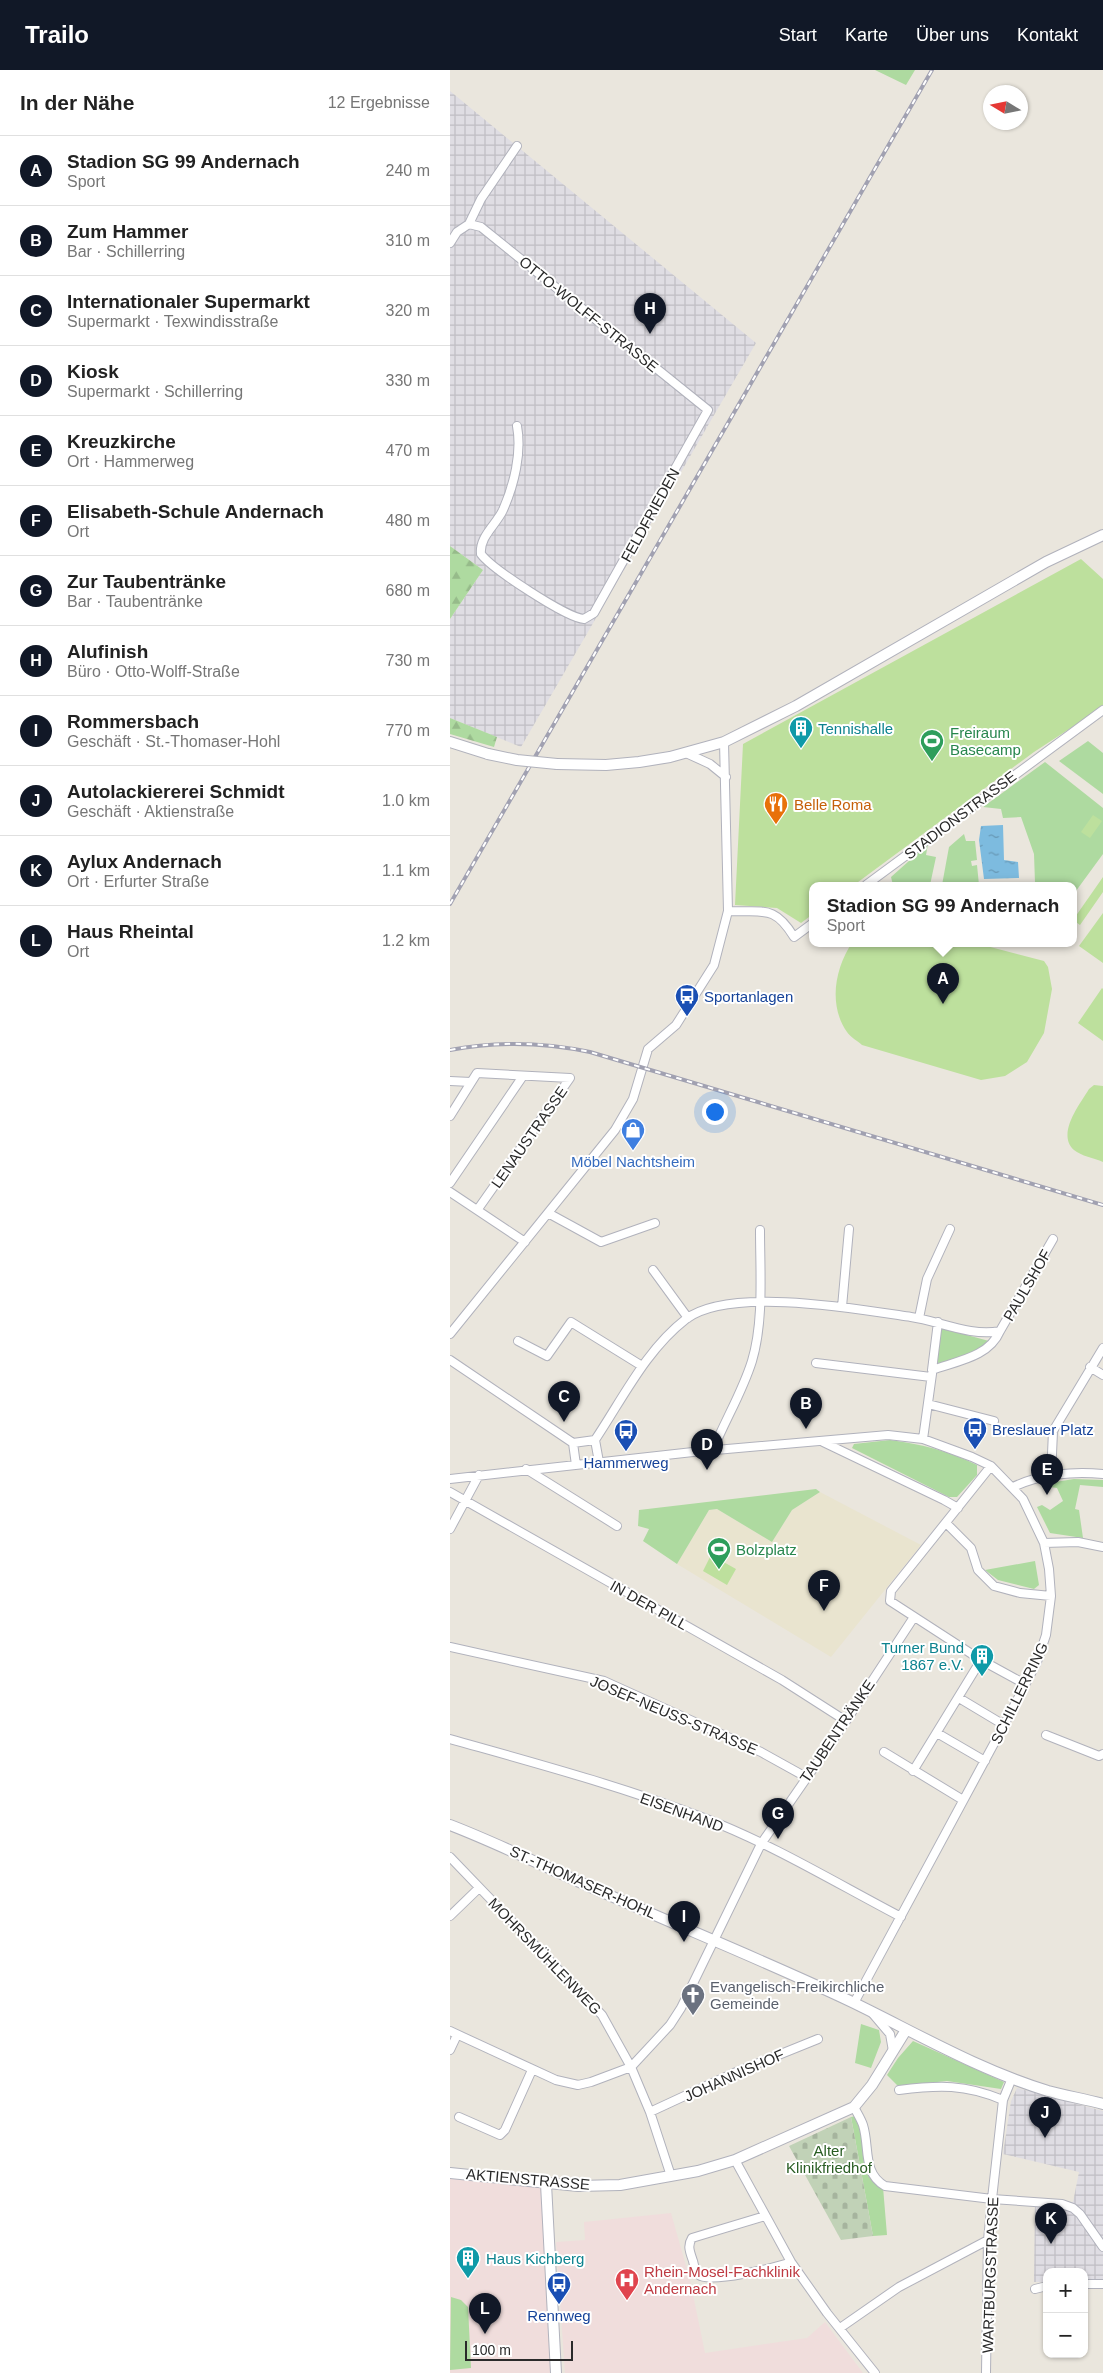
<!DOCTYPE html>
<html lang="de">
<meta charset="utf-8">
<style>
:root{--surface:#fff;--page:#f2f2f2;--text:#222;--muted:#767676;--line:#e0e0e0;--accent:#111827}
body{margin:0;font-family:Arial,sans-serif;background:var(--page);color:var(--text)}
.controls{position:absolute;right:15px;bottom:15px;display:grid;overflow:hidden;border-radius:10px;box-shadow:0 1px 4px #0004}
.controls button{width:45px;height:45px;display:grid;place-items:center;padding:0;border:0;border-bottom:1px solid var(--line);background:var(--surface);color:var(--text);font:25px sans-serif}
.compass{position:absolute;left:533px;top:15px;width:45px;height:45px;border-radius:50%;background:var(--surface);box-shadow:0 1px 4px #0004;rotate:280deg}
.scale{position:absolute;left:15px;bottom:12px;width:108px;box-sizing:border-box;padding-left:5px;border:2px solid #2a2a2a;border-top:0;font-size:14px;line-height:18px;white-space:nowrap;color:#2a2a2a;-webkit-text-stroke:4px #fff;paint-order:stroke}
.you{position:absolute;left:264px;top:1041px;width:18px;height:18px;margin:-12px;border:4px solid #fff;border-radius:50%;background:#1a73e8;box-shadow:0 0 0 8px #1a73e833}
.badge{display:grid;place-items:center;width:32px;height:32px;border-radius:50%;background:var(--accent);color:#fff;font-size:16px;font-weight:700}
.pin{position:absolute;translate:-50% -41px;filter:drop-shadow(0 1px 2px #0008)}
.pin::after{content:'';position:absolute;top:26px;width:18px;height:15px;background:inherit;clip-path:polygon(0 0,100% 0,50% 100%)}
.popup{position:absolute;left:359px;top:812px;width:268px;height:65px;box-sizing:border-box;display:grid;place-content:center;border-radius:10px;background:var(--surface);filter:drop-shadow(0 1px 4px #0005);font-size:16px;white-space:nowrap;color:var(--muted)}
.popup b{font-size:19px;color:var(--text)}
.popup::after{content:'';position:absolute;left:50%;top:100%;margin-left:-10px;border:10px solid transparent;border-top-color:var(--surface)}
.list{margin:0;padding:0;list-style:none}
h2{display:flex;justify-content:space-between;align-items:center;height:65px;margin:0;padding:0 20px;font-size:21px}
h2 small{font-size:16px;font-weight:400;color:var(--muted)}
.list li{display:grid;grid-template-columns:32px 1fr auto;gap:15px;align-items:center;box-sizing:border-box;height:70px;padding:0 20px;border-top:1px solid var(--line)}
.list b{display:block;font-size:19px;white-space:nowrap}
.list p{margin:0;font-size:16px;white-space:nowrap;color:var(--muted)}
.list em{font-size:16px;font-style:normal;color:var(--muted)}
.map{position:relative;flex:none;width:653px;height:2303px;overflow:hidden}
header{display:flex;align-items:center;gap:30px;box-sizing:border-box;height:70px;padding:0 25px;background:var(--accent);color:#fff}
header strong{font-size:24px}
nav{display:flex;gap:28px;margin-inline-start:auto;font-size:18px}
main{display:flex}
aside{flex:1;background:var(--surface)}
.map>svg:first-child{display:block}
.industrial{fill:url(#industrial-grid)}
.education{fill:#e9e4cf}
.medical{fill:#f0dddc}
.green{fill:#aedaa0}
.forest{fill:url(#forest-firs)}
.cemetery{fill:url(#cemetery-stones)}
.pitch{fill:#bde09d}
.water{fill:url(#water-ripples)}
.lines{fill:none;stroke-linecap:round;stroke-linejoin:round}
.minor-casing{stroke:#b1b2bc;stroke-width:10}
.tertiary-casing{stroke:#b1b2bc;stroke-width:12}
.minor{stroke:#fff;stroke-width:8}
.tertiary{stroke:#fff;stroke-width:10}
.rail-casing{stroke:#a1a1b1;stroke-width:4}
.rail{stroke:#fff;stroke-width:2;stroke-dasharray:5.5;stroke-linecap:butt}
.tertiary-bridge-casing{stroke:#b1b2bc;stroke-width:12;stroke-linecap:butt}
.tertiary-bridge{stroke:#fff;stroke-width:10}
.labels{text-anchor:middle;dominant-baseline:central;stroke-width:4;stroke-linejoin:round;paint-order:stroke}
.street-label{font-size:15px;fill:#2a2a2a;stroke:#fff}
.culture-label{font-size:15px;fill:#0d838f;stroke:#fff;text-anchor:start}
.leisure-label{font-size:15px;fill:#27864d;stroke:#fff;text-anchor:start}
.food-label{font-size:15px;fill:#c56008;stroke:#fff;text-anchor:start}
.transit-label{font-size:15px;fill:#164399;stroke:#fff;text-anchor:start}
.shop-label{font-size:15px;fill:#366cbe;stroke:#fff}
.worship-label{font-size:15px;fill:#5b616d;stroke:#fff;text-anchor:start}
.park-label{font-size:15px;fill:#295d23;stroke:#fff}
.health-label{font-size:15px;fill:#be3a42;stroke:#fff;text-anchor:start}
</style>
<header>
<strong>Trailo</strong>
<nav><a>Start</a><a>Karte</a><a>Über uns</a><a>Kontakt</a></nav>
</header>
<main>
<aside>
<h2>In der Nähe<small>12 Ergebnisse</small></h2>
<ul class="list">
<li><span class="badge">A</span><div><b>Stadion SG 99 Andernach</b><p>Sport</p></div><em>240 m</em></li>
<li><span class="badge">B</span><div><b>Zum Hammer</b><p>Bar · Schillerring</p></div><em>310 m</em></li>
<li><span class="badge">C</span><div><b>Internationaler Supermarkt</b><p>Supermarkt · Texwindisstraße</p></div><em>320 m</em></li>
<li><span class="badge">D</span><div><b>Kiosk</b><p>Supermarkt · Schillerring</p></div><em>330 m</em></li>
<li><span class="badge">E</span><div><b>Kreuzkirche</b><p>Ort · Hammerweg</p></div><em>470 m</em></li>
<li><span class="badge">F</span><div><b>Elisabeth-Schule Andernach</b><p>Ort</p></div><em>480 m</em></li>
<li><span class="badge">G</span><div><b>Zur Taubentränke</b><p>Bar · Taubentränke</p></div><em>680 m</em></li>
<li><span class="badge">H</span><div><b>Alufinish</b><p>Büro · Otto-Wolff-Straße</p></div><em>730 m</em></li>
<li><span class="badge">I</span><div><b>Rommersbach</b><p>Geschäft · St.-Thomaser-Hohl</p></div><em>770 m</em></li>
<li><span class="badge">J</span><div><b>Autolackiererei Schmidt</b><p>Geschäft · Aktienstraße</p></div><em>1.0 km</em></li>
<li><span class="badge">K</span><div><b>Aylux Andernach</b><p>Ort · Erfurter Straße</p></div><em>1.1 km</em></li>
<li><span class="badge">L</span><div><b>Haus Rheintal</b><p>Ort</p></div><em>1.2 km</em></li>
</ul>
</aside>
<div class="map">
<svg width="653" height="2303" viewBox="0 0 653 2303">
<defs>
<pattern id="industrial-grid" width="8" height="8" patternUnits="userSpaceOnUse" patternTransform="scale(1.25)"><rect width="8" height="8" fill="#dfdde3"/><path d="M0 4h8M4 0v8" fill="none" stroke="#c0bec3"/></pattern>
<pattern id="forest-firs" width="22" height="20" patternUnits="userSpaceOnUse" patternTransform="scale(1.25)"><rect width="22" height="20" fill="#aedaa0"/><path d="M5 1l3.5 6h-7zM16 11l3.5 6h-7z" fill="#96bb8a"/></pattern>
<pattern id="cemetery-stones" width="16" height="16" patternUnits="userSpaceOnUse" patternTransform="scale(1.25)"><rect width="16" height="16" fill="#c1d2b7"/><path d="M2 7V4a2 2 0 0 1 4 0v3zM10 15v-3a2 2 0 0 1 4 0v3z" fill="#a6b49e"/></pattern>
<pattern id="water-ripples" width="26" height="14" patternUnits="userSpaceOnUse" patternTransform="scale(1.25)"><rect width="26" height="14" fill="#7dbbdf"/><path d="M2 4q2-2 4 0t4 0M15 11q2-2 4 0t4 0" fill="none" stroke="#6798b5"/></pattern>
</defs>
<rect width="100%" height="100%" fill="#eae6dd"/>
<!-- industrial -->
<path class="industrial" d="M0,21L306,273L71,677L0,648V549L33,500L0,476Z
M567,2018L653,2041V2212H634V2202H597V2212H584L585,2128L623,2132L629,2102L553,2084L561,2031Z"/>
<!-- education -->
<path class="education" d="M370,1422L471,1475L381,1587L227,1494L259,1440L267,1439L322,1472L342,1440Z"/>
<!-- medical -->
<path class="medical" d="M0,2107L94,2118L101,2303H0Z
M221,2143L240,2210L255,2283L357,2268L375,2252L413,2303H115L106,2172L135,2170L134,2152Z"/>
<!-- green -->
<path class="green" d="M425,0H465L456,15Z
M638,671L653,683V724L609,691Z
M595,692L653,738V784L623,825V815H553L585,813L584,784L571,747L553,748L551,739L533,737Z
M514,764L516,771H525L527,790L521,791L522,796L527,795L529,815H492L499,777Z
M478,774L476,785L486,787L480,815H443L441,807Z
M491,1258L539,1271L528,1280L487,1295Z
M440,1370C472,1374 498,1381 527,1395V1405L507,1427H499L402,1378L404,1374Z
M624,1409L653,1410V1417L630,1415L625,1439L629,1440L633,1468L600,1463L587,1437L592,1435L600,1440L613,1431L607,1418L600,1417L599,1413Z
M366,1419L370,1422L342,1440L322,1472L267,1439L259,1440L227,1494L193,1471L199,1459L188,1456L189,1440Z
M585,1491L589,1515L584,1519L548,1510L535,1500Z
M411,1954L429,1960L431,1972L421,1998L405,1993Z
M463,1971L554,2012L551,2019L497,2011L448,2016L437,2005L448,1988Z
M406,2046C417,2069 408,2104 433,2117L437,2165L423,2166L401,2047Z
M1,2227L11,2230L18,2237L21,2298L0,2300Z"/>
<!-- forest -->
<path class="forest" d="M0,476L33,500L0,549Z
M0,648L47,667L44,677L0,664Z"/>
<!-- cemetery -->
<path class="cemetery" d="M401,2047L423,2166L391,2170L339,2076Z"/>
<!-- pitch -->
<path class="pitch" d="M631,489L653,509V637L584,682L404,815H363V844L351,853L327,838L285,835L293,674Z
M643,745L652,751L640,768L631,762Z
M653,807V822L630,855L623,850Z
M653,843V893L629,876Z
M402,873H525L594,891L598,897L602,919L594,963L577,992L555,1006L531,1010L412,975C408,971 400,967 397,962C378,935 385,898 402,873Z
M652,918L653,919V971L628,953Z
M644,1015L653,1016V1092C644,1088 631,1086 624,1080C606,1064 630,1034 639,1019Z
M261,1485L286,1499L277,1515L253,1501Z"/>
<!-- water -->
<path class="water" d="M553,755L554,790L568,792L569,808L534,809L529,770L531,756Z"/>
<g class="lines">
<!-- minor casing -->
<g class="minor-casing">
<path id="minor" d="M19,154L31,157L258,340L149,534L144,543L134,549C117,548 42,499 31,484C29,467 46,455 53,440C64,415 72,383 67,356
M0,173L7,162L19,154L31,129L67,76
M236,683L260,694L276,707
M416,815L653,640
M278,841C313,843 324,834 344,867L363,853
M0,1011L21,1012
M0,1046L27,1003L120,1008L28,1139
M0,1113L73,1006
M0,1122L75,1172
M98,1143L151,1172L205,1153
M203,1200L238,1248
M392,1237L399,1159
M469,1248L477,1209L500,1159
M550,1261L603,1169
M0,1264L165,1060L183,1029L198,979L226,955L264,895L278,841L274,672
M68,1271L97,1286L121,1252L192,1296
M0,1290L123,1373
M366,1293L481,1307
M640,1297L653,1305
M478,1334L544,1351
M473,1369L482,1304
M145,1370C173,1328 196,1280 236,1249C280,1216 408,1239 461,1247C489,1251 521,1267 550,1261C539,1287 507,1291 482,1300L488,1252
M373,1372L494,1430L508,1438
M263,1380C275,1350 292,1323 302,1291C314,1251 310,1202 310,1160
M126,1395L123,1373L145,1370L149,1392
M541,1396L441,1521L440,1531L531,1590L575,1614
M76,1399L167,1456
M601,1407L603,1361L653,1278
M0,1409L243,1382L438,1365L473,1369L522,1387L541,1396L573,1429L594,1473L599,1499L601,1526L596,1565L587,1592L554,1655L404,1933
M563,1417C590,1404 624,1401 653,1404
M0,1422L332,1610L396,1651
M497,1454L521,1478L528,1500L544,1516L570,1523L601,1526
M0,1459L29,1405
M594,1473L628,1472L653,1477
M0,1577L154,1611L311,1682L356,1707
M509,1628L554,1655
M487,1663L535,1691
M596,1665L649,1686L653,1684
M0,1669C85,1693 171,1716 254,1748C322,1774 386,1813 451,1847
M434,1682L513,1730
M463,1701L531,1590
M0,1787L152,1945L181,1997L200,2042L221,2106
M0,1846L29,1818
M423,1944L440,1964L443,1981
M0,1961L106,2010L128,2015L141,2012L181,1997L220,1955L231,1938L311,1774L396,1651L464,1547
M0,1980L7,1965
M449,2020C489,2015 515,2014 553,2030
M404,2037C407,2043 411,2049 413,2055C420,2077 412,2103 435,2116L542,2129L612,2134L623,2138L630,2144L653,2177
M200,2042L284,2003L368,1969
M9,2047L50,2065L55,2060L82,2000
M285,2090L341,2192L377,2243L425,2303
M315,2146L242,2168C237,2176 240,2182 243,2191C244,2195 245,2202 249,2205C259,2214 328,2197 341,2192
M634,2214H653
M585,2219L597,2216
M390,2258L449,2217L538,2170
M536,2303L538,2170L542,2129L553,2030L562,2008"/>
</g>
<!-- tertiary casing -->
<g class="tertiary-casing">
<path id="tertiary" d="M0,672L38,684
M107,694L156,695L189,692L220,687L274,672L346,636L596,492L653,465
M0,1755C52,1775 101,1800 152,1822C235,1859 320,1893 402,1932C466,1963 529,2000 598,2021C616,2026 635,2029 653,2034
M0,2103L128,2116L170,2115L248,2101L285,2090L404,2037L422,2015L456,1960
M96,2114L106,2303"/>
</g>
<!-- minor -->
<use href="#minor" class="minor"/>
<!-- tertiary -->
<use href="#tertiary" class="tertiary"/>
<!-- rail casing -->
<g class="rail-casing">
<path id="rail" d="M0,834L482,0
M0,980C47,971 93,972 140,982L653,1135"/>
</g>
<!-- rail -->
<use href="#rail" class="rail"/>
<!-- tertiary-bridge casing -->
<g class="tertiary-bridge-casing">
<path id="tertiary-bridge" d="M38,684L67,690L107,694"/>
</g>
<!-- tertiary-bridge -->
<use href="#tertiary-bridge" class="tertiary-bridge"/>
</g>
<!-- icons -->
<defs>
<g id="building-pin" transform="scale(1.25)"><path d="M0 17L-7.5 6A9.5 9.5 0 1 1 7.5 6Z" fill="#0f9aa8" stroke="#fff"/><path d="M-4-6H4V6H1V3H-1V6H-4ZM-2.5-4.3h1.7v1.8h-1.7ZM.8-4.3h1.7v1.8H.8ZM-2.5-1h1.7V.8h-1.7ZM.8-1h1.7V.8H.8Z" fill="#fff"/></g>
<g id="stadium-pin" transform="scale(1.25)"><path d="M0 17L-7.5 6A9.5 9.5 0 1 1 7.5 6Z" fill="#2e9e5b" stroke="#fff"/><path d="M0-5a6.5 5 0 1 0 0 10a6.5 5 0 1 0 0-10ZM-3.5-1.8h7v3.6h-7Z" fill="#fff"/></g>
<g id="restaurant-pin" transform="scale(1.25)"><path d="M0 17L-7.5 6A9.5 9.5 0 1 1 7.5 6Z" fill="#e8710a" stroke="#fff"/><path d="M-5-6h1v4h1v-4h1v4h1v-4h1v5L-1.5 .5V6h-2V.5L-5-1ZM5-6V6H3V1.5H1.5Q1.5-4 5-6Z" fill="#fff"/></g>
<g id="bus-pin" transform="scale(1.25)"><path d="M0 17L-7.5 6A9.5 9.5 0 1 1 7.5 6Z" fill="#1a4fb4" stroke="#fff"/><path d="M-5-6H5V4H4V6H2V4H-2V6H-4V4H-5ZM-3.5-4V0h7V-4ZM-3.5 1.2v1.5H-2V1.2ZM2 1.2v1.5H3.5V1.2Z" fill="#fff"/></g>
<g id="shop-pin" transform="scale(1.25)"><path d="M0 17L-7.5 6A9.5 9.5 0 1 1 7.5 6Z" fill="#3f7fe0" stroke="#fff"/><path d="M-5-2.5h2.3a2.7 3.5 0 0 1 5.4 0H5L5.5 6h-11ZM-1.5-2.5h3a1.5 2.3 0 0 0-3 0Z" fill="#fff"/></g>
<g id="church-pin" transform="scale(1.25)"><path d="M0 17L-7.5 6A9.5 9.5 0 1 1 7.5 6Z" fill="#6b7280" stroke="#fff"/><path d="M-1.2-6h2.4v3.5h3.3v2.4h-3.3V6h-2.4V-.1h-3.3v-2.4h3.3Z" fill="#fff"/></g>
<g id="hospital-pin" transform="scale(1.25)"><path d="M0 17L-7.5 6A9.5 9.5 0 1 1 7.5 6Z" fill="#e0444e" stroke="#fff"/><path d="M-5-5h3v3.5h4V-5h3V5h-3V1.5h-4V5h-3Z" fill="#fff"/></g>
</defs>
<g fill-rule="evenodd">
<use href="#building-pin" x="351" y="658"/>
<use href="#stadium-pin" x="482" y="671"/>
<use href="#restaurant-pin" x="326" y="734"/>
<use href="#bus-pin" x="237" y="926"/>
<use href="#shop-pin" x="183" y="1060"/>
<use href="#bus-pin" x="525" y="1359"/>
<use href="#bus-pin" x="176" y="1361"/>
<use href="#stadium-pin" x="269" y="1479"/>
<use href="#building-pin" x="532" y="1586"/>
<use href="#church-pin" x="243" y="1925"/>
<use href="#building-pin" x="18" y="2188"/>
<use href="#hospital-pin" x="177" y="2210"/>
<use href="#bus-pin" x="109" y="2214"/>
</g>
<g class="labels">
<!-- street labels -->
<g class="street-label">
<text transform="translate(139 244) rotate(39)">OTTO-WOLFF-STRASSE</text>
<text transform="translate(200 445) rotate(-61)">FELDFRIEDEN</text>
<text transform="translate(510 745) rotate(-37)">STADIONSTRASSE</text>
<text transform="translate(79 1067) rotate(-55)">LENAUSTRASSE</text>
<text transform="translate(577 1215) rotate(-60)">PAULSHOF</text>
<text transform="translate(199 1535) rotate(29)">IN DER PILL</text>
<text transform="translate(569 1623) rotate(-64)">SCHILLERRING</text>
<text transform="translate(224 1645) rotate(23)">JOSEF-NEUSS-STRASSE</text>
<text transform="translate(387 1661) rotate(-56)">TAUBENTRÄNKE</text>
<text transform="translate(232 1742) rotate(20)">EISENHAND</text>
<text transform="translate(133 1812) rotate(24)">ST.-THOMASER-HOHL</text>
<text transform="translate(95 1886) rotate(46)">MOHRSMÜHLENWEG</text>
<text transform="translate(284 2005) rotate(-24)">JOHANNISHOF</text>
<text transform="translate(78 2109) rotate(5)">AKTIENSTRASSE</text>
<text transform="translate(540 2205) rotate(-88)">WARTBURGSTRASSE</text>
</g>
<!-- culture labels -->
<g class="culture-label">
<text x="368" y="658">Tennishalle</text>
<text x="514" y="1577" text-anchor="end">Turner Bund<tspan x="514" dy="17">1867 e.V.</tspan></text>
<text x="36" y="2188">Haus Kichberg</text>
</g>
<!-- leisure labels -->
<g class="leisure-label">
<text x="500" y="662">Freiraum<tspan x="500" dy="17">Basecamp</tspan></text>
<text x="286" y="1479">Bolzplatz</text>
</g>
<!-- food labels -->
<g class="food-label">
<text x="344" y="734">Belle Roma</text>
</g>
<!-- transit labels -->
<g class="transit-label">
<text x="254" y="926">Sportanlagen</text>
<text x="542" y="1359">Breslauer Platz</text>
<text x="176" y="1392" text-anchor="middle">Hammerweg</text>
<text x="109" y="2245" text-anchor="middle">Rennweg</text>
</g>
<!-- shop labels -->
<g class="shop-label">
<text x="183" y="1091">Möbel Nachtsheim</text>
</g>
<!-- worship labels -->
<g class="worship-label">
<text x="260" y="1916">Evangelisch-Freikirchliche<tspan x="260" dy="17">Gemeinde</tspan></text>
</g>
<!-- park labels -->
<g class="park-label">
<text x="379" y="2080">Alter<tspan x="379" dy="17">Klinikfriedhof</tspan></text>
</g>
<!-- health labels -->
<g class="health-label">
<text x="194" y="2201">Rhein-Mosel-Fachklinik<tspan x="194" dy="17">Andernach</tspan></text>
</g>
</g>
</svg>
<div class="controls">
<button>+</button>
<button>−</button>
</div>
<svg class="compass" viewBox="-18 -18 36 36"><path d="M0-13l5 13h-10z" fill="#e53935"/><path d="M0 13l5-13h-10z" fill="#767676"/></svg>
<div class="scale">100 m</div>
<div class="you"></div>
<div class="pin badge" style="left:493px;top:934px">A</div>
<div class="popup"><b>Stadion SG 99 Andernach</b>Sport</div>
<div class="pin badge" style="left:356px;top:1359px">B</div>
<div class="pin badge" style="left:114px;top:1352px">C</div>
<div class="pin badge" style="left:257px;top:1400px">D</div>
<div class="pin badge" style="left:597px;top:1425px">E</div>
<div class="pin badge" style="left:374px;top:1541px">F</div>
<div class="pin badge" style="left:328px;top:1769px">G</div>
<div class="pin badge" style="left:200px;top:264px">H</div>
<div class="pin badge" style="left:234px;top:1872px">I</div>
<div class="pin badge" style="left:595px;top:2068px">J</div>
<div class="pin badge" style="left:601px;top:2174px">K</div>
<div class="pin badge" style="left:35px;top:2264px">L</div>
</div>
</main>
